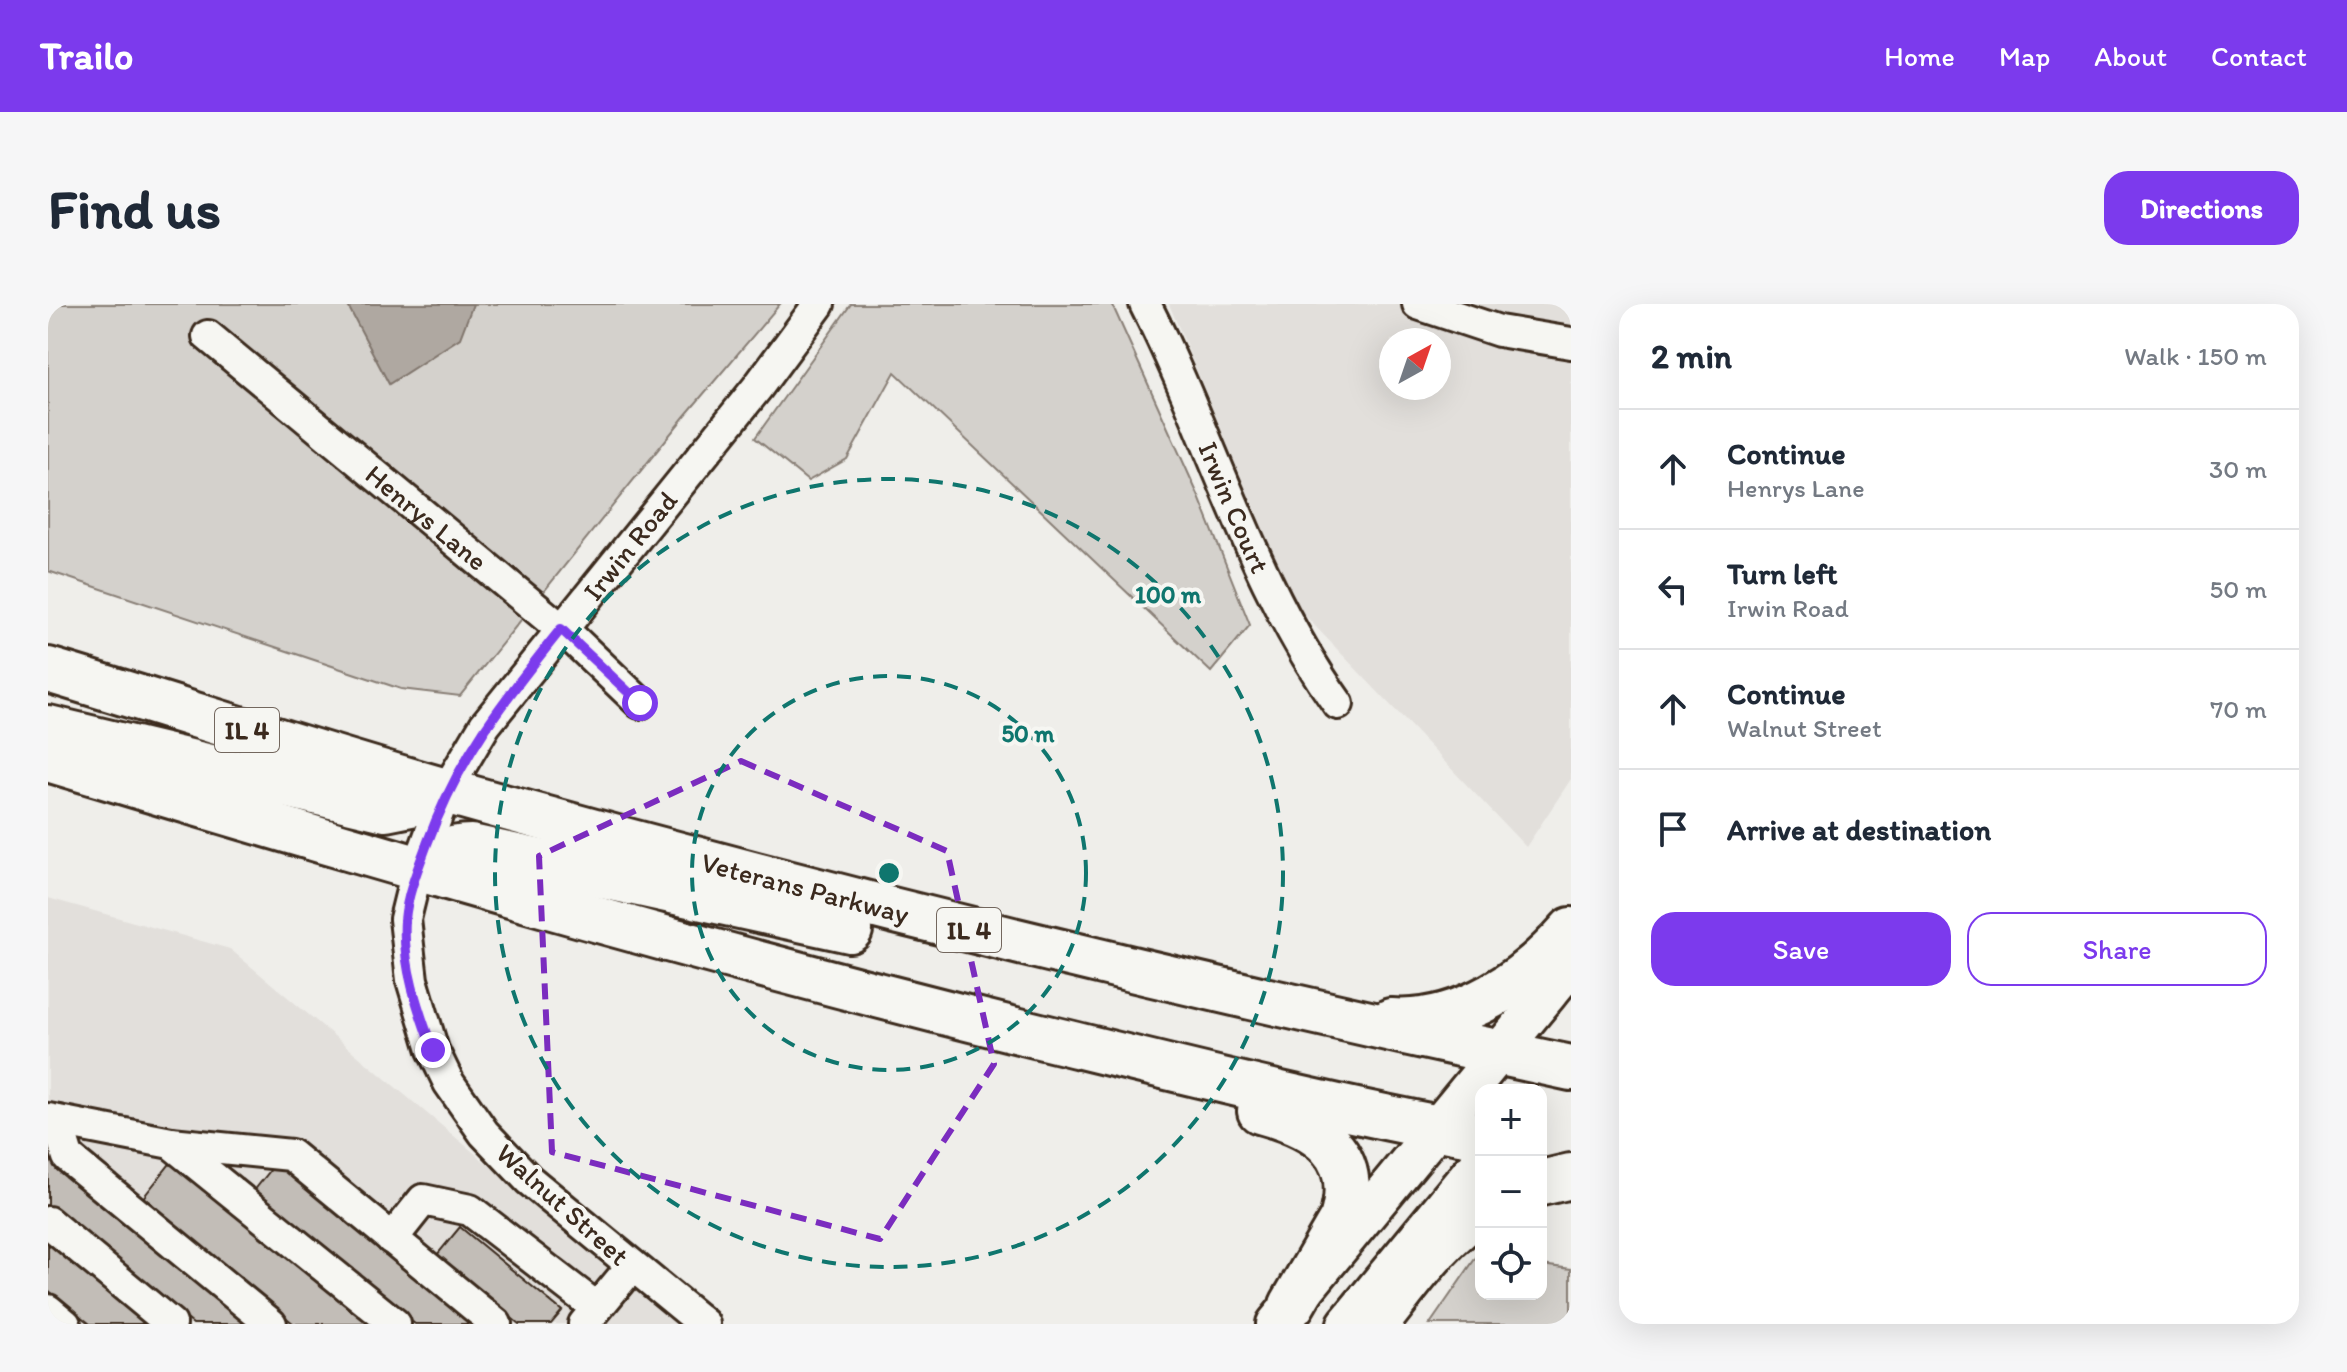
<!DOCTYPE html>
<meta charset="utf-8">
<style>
:root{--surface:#fff;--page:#f6f6f7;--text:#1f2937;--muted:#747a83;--line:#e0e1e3;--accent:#7c3aed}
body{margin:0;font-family:Itim,sans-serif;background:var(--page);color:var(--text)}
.controls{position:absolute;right:24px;bottom:24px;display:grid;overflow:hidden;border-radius:16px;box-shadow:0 8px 32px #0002}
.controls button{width:72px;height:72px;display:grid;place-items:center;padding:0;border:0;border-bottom:2px solid var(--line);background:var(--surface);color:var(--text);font:40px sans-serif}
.compass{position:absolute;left:1331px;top:24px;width:72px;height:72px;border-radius:50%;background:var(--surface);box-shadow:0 8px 32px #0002;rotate:40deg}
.stop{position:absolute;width:24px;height:24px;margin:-18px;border:6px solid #7c3aed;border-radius:50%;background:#fff}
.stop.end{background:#7c3aed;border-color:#fff;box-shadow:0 2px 8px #0008}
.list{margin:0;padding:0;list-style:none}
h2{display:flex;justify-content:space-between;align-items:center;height:104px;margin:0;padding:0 32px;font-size:34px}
h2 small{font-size:26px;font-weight:400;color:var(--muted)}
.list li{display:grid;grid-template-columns:52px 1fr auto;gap:24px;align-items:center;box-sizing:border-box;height:120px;padding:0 32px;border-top:2px solid var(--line)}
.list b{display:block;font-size:30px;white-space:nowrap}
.list p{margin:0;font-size:26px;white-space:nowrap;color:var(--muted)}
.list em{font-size:26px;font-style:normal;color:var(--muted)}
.actions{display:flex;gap:16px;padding:24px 32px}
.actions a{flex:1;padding:18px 0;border:2px solid var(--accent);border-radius:24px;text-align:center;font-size:28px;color:var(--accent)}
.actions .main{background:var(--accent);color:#fff}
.icon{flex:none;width:44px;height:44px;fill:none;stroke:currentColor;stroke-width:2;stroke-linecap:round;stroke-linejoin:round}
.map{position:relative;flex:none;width:1523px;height:1020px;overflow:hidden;border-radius:24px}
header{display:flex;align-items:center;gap:48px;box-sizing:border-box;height:112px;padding:0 40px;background:var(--accent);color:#fff}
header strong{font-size:38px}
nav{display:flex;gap:44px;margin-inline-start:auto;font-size:28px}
.intro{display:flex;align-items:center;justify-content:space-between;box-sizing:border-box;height:192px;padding:0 48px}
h1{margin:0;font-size:56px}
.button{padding:20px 36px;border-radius:24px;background:var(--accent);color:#fff;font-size:28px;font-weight:700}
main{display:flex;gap:48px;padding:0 48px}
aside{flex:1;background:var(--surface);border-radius:24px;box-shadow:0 8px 32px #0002}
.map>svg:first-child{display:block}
.built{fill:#e2dfdb;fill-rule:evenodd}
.green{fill:#d4d1cc;stroke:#887e75;stroke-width:2}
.water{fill:#afa8a1;stroke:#81766d;stroke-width:2}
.building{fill:#c2bdb7;stroke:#3b2a1e;stroke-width:2}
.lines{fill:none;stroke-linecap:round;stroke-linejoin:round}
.minor-casing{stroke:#3b2a1e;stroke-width:36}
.major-casing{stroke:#3b2a1e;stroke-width:44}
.highway-casing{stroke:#3b2a1e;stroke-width:50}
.minor{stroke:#f6f6f2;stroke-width:30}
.major{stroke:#f6f6f2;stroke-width:38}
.highway{stroke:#f6f6f2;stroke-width:44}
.route{stroke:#7c3aed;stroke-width:10}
.marked{fill:none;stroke:#7b2cbf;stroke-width:6;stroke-dasharray:16 10;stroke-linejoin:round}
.ring{fill:none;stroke:#0f766e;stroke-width:4;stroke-dasharray:14 10}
.labels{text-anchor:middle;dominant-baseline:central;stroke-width:8;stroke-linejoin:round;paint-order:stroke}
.shield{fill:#f6f6f2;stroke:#73675e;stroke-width:2}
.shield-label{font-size:26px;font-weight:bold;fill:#3b2a1e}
.street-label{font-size:28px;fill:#3b2a1e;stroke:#f6f6f2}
.centre{fill:#0f766e;stroke:#f6f6f2;stroke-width:4}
.ring-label{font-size:24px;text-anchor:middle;font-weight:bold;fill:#0f766e;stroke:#f6f6f2;stroke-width:8;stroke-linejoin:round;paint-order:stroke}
</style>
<header>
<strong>Trailo</strong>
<nav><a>Home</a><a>Map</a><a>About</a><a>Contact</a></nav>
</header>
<div class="intro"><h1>Find us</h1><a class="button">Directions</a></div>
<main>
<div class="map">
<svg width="1523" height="1020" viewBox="0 0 1523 1020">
<rect width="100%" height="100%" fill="#efeeea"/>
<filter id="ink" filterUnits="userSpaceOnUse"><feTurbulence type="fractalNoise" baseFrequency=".0125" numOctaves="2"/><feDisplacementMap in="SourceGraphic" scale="16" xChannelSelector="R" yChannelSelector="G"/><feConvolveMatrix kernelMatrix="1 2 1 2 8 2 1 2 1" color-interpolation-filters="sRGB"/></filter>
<g filter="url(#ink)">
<!-- built -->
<path class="built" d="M1121,0H1523V475L1478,543L1246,300ZM1343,36H1391V84H1343Z
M0,594L182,645L631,1020H0Z"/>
<!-- green -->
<path class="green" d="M0,0H732L636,113L412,392L353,385L0,267Z
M803,0H1064L1151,193L1202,321L1163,368L847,68L799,155L760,177L707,134Z
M1429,952H1433V990H1493V961L1523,965V1020H1382Z"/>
<!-- water -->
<path class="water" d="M299,0H425L412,34L341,80Z"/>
<!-- building -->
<path class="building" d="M0,852L204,1020H145L0,901Z
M125,856L325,1020H246L94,895Z
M229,858L428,1020H367L205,888Z
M412,923L514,1007L503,1020H471L388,952Z
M0,937L101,1020H42L0,986Z"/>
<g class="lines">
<!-- minor casing -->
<g class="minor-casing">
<g id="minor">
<path id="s1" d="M1097,0C1164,132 1203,278 1290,400"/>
<path d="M1370,0L1451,27L1523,39"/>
<path id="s2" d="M160,32L524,334L592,399"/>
<path d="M0,815L123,839L347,1020"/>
<path d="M9,817L20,853L223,1020"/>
<path d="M123,839L243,851L448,1020"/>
<path d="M0,918L123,1020"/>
<path d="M344,935L375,896L422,906L549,1004"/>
<path d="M0,1006L17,1020"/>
<path d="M536,1020L584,962"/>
<path id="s3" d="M656,1020L481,876L436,829L401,779L385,746L364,676L357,615L369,566L398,487L437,421L709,84L771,0"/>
</g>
</g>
<!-- major casing -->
<g class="major-casing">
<path id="major" d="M1228,1020L1523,661
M1299,1020L1433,857"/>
</g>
<!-- highway casing -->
<g class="highway-casing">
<g id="highway">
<path id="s4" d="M0,366C134,406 267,450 401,488C772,592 1146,684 1523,764"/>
<path d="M0,424L338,505L373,498L398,487"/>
<path d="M0,455C335,556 671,654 1012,737C1151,771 1292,806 1433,832"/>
<path d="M369,566C387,552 399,543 423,543L802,626"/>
<path d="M1343,717C1414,722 1479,676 1523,626"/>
<path d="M1212,807C1268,822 1314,848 1294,915L1244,1001"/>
<path d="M1493,879L1523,872"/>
<path d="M1328,1020C1360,981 1390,934 1433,907"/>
</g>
</g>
<!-- minor -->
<use href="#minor" class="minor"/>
<!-- major -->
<use href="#major" class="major"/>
<!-- highway -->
<use href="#highway" class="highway"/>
</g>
</g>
<g class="lines" filter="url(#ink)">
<!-- route -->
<path class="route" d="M385,746C370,706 354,660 357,616C359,591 370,564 379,540C411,452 455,397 513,325L592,399"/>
</g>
<!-- marked area -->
<path class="marked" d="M693,457L899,547L946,760L832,935L504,848L491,552Z"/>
<!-- distance rings -->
<g class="ring">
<circle cx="841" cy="569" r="197"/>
<circle cx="841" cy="569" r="394"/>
</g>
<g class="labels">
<!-- shield labels -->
<g class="shield">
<rect x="167" y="404" width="64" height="44" rx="6"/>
<rect x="889" y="604" width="64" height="44" rx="6"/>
</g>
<g class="shield-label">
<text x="199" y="426">IL 4</text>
<text x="921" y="626">IL 4</text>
</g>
<!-- street labels -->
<g class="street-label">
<text stroke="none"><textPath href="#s1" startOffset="222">Irwin Court</textPath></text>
<text stroke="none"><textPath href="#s2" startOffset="284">Henrys Lane</textPath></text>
<text stroke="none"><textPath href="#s3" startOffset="966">Irwin Road</textPath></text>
<text stroke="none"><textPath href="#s4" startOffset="788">Veterans Parkway</textPath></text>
<text transform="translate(515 900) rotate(42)">Walnut Street</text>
</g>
</g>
<circle cx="841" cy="569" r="12" class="centre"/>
<g class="ring-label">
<text x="1120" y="299">100 m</text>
<text x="980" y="438">50 m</text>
</g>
</svg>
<div class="controls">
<button>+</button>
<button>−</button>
<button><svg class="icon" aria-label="locate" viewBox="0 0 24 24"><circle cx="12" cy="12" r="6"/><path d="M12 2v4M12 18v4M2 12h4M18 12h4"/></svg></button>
</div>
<svg class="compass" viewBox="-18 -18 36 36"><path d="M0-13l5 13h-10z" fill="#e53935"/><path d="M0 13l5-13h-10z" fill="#747a83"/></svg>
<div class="stop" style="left:592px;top:399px"></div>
<div class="stop end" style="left:385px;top:746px"></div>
</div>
<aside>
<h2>2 min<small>Walk · 150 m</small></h2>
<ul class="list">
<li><svg class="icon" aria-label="ahead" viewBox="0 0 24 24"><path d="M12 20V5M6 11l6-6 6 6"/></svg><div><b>Continue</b><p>Henrys Lane</p></div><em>30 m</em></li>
<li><svg class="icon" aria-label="left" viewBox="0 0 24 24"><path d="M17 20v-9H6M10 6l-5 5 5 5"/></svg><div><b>Turn left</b><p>Irwin Road</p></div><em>50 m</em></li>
<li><svg class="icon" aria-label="ahead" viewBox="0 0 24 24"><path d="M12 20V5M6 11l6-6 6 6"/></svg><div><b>Continue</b><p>Walnut Street</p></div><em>70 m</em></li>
<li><svg class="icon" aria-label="arrive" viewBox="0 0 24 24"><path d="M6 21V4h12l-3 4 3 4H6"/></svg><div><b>Arrive at destination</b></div></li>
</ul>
<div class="actions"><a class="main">Save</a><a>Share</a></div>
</aside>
</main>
